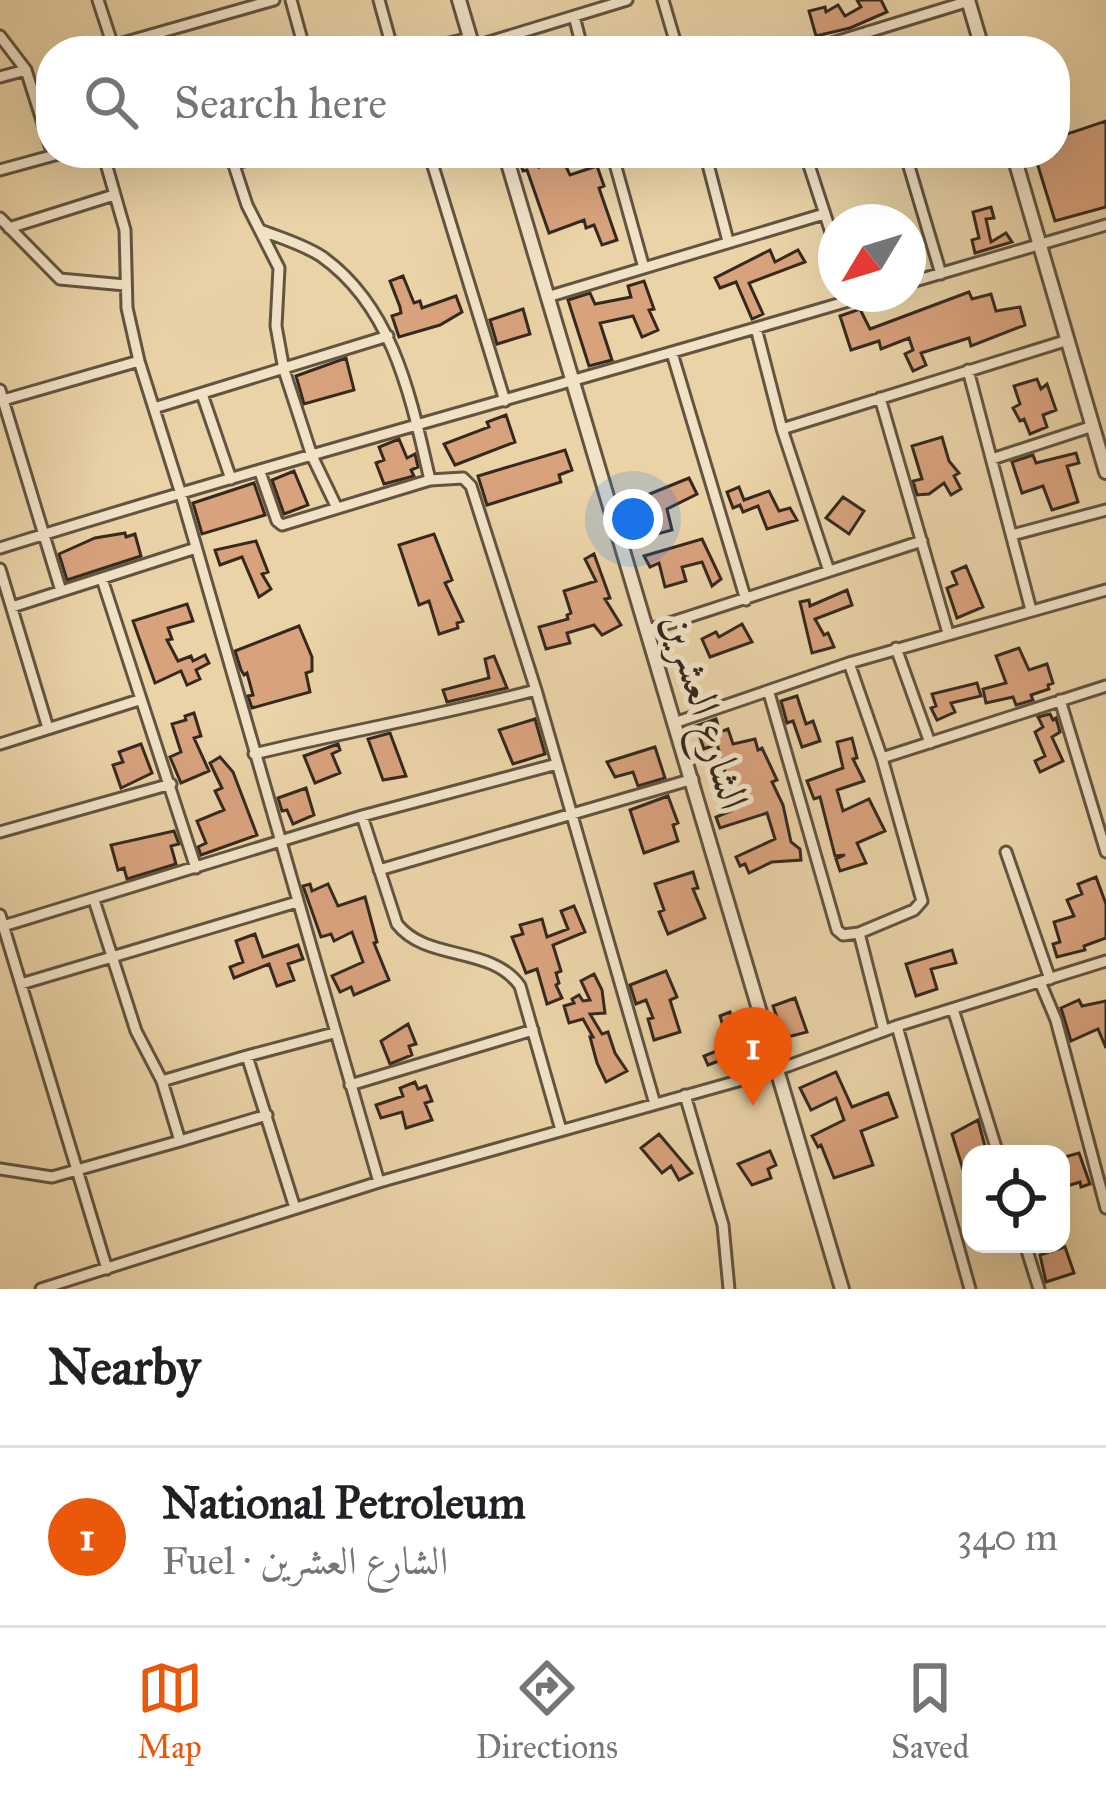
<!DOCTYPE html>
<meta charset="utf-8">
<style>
:root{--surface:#fff;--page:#f2f2f2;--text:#202124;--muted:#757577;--line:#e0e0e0;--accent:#ea580c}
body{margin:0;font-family:"IM FELL Great Primer",Amiri,serif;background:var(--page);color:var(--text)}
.controls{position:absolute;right:36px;bottom:36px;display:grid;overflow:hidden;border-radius:24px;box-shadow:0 12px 48px #0002}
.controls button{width:108px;height:108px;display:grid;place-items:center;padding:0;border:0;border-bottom:3px solid var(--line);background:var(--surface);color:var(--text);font:60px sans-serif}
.compass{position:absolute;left:818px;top:204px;width:108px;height:108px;border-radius:50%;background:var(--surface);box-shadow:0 12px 48px #0002;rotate:232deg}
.you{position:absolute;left:633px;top:519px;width:42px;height:42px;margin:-30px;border:9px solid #fff;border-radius:50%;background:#1a73e8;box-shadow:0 0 0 18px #1a73e833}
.badge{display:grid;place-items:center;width:78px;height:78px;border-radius:50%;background:var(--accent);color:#fff;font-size:39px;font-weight:700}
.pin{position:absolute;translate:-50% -99px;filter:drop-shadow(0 3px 6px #0008)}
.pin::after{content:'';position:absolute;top:63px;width:42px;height:36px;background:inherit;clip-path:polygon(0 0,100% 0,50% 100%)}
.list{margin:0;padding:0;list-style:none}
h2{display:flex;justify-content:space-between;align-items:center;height:156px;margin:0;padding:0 48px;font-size:51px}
h2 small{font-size:39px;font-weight:400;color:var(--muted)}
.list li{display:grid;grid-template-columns:78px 1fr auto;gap:36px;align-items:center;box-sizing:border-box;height:180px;padding:0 48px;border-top:3px solid var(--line)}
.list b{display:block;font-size:45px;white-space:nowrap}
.list p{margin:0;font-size:39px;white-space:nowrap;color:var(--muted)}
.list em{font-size:39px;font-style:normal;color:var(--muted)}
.icon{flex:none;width:66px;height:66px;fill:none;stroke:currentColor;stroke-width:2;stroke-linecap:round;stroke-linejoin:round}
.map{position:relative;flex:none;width:1106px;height:1289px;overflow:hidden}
.search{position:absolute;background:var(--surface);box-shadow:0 12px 48px #0002;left:36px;right:36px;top:36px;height:132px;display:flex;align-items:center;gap:30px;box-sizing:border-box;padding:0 42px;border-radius:48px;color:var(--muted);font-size:45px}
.sheet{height:336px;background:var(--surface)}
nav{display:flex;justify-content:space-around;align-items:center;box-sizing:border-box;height:168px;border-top:3px solid var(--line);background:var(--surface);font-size:33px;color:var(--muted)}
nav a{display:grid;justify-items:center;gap:6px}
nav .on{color:var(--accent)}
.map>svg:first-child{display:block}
.building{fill:#d8a27d;stroke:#35291e;stroke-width:3}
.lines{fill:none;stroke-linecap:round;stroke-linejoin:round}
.minor-casing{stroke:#625440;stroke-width:15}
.tertiary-casing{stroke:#625440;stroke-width:18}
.minor{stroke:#f1e2c6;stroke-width:9}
.tertiary{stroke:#f1e2c6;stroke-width:12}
.labels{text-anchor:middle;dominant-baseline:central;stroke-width:10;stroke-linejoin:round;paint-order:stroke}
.street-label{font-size:42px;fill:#35291e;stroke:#f1e2c6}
</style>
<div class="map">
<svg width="1106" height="1289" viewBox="0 0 1106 1289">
<rect width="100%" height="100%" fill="#ead3a7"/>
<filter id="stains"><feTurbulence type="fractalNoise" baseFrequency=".00167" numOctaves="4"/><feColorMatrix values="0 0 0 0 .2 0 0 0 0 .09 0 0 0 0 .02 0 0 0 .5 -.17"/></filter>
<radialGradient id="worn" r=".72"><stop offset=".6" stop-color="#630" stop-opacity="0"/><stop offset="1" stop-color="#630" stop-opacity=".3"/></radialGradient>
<!-- building -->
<path class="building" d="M857,0H881L887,12L850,28L816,36L809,11L825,7L826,12L838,5L845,16L861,7Z
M1106,121V207L1055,221L1034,153H1055V138Z
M561,156L570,175L597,166L604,186L599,188L617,240L602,245L594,225L586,228L584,220L549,233L527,170L523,171L520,162L536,157L539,167Z
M991,207L994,218L986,219L991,242L1006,233L1012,242L975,253L972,240L979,238L973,212Z
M770,250L775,262L798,250L805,262L749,283L763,314L752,319L736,282L720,288L715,278Z
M403,276L414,303L420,301L422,308L456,296L462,312L440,325L399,337L392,316L401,313L400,307L390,281Z
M644,281L654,309L649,310L658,330L642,337L633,316L600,323L612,360L589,366L568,300L590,293L595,304L631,297L628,286Z
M969,292L972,299L991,294L996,311L1020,307L1025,325L971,346L969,338L921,353L926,365L913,371L905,354L913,350L909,338L881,349L879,341L851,350L840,316L860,309L870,329Z
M523,309L530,334L497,344L490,320Z
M346,358L354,390L304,404L296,376Z
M1037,379L1041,389L1047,384L1056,410L1043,415L1047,427L1030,434L1024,419L1020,421L1013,408L1020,404L1014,386Z
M506,415L515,442L455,465L444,444L489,427L487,422Z
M942,437L949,461L959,473L954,476L961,489L951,495L944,483L929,494L917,495L913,481L922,479L912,446Z
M399,439L407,458L415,454L418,467L411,470L414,476L384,484L376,463L384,460L379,447Z
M565,450L572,470L559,475L561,482L487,505L478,476Z
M1076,453L1079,463L1067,466L1078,502L1052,510L1043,486L1022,493L1012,462L1033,455L1036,463Z
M294,471L308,505L284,514L272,480Z
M689,478L697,494L667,509L672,530L639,539L630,502Z
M254,483L265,515L202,534L193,503Z
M739,487L744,500L769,491L779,511L790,508L797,520L767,529L758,506L743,512L740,505L733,508L727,492Z
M843,497L864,511L849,534L826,518Z
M125,533L126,537L135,534L141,556L67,580L59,554L95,538Z
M434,534L452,580L445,583L463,621L457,623L458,628L439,634L429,601L419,605L399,545Z
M702,539L721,579L712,586L702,562L682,567L686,581L665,587L659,563L650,567L644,556Z
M256,541L268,572L262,574L271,589L259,597L242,557L220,565L215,550Z
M594,554L610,598L605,599L621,625L602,635L594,625L567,633L570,643L546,649L539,627L568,619L567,615L571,613L564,591L596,581L585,559Z
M966,566L983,607L957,618L947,588L957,584L952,572Z
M847,590L852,605L815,619L824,635L828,633L834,647L812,653L800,602L809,600L810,606Z
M187,604L193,621L168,628L172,639L167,640L178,661L191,656L193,661L205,655L209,663L196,670L200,679L187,685L181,671L155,683L133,621Z
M742,624L752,642L710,657L702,639L716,632L719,637Z
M299,626L312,657V671L306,673L310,692L252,708L248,696L253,695L247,673L244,675L241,670L235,651Z
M1019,648L1029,670L1047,664L1053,683L1048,685L1049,689L1031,695L1033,700L1016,705L1013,697L986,703L983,689L1006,683L996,656Z
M494,656L507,688L447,702L443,690L489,678L485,659Z
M977,683L981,696L951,703L955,712L937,720L931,708L936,706L932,694Z
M797,696L806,724L813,721L820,741L802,747L793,721L787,723L781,701Z
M194,713L201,736L194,738L209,771L181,783L170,757L181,752L172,724L186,720L185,716Z
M1050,714L1053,720L1056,718L1060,732L1052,737L1063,761L1040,772L1035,761L1045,756L1035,732L1043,727L1038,717Z
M535,719L545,754L513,764L499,730Z
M716,719L720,732L728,729L733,744L755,739L758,750L762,748L777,780L772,782L783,805L791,842L800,849L801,860L772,862L749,873L745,864L740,866L736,857L775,839L767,813L720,828L716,817L731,811L727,802L733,799L717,744L704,749L696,726Z
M390,733L406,776L383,780L368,739Z
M852,738L857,758L853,759L864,781L837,790L843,811L869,799L885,831L857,843L866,863L840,871L836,859L845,855L835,856L820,797L814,799L807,781L843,768L837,742Z
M141,744L152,773L121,788L113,765L123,762L119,752Z
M338,744L340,750L332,754L340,773L315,783L304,756Z
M655,747L665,778L638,786L633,772L615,777L607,762Z
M220,757L233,772L257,835L201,855L198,847L206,843L197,821L224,810L215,791L222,788L210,763Z
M306,788L314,815L293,824L287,810L282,811L278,798Z
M668,796L678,823L673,825L678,841L644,853L630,810Z
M174,831L179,844L171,846L176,864L127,879L124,868L118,870L111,845Z
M693,872L698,888L693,889L705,918L668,934L659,912L664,910L655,884Z
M1096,877L1106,904V938L1084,946L1085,950L1057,957L1053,944L1060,942L1054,922L1074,916L1067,900L1082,894L1078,884Z
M310,884L312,891L328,884L338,906L365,897L377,942L374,943L389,980L354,995L351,987L340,992L332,976L363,962L352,932L334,941L331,934L321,937L303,886Z
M574,906L585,932L553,945L561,971L556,973L559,983L556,985L562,998L547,1004L537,969L526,973L512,937L523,934L520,925L542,919L547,937L568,929L561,911Z
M255,934L263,957L298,945L303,959L288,964L294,980L277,986L269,964L234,978L230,967L243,962L236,941Z
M952,950L956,963L931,969L937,989L916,996L906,964Z
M666,971L677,997L670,1000L680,1032L654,1040L648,1019L653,1018L646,1000L636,1004L630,985Z
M594,974L602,990L605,1013L590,1014L602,1034L608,1032L615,1053L627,1071L606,1082L597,1063L590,1037H593L583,1019L569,1023L564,1006L574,1003L572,999L579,995L583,1001L590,1000L581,981Z
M795,998L807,1032L784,1038L773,1006Z
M1079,1000L1082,1006L1106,1001V1048L1098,1029L1071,1041L1061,1008Z
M730,1012L742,1052L708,1065L704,1056L729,1046L720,1016Z
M408,1024L416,1044L409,1046L412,1055L390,1064L381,1041Z
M836,1072L852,1107L888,1093L897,1117L861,1131L873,1165L834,1178L821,1145L818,1147L812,1136L844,1120L836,1098L811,1110L800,1088Z
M415,1082L418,1089L426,1086L432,1101L425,1103L432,1120L406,1128L402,1112L381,1118L376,1105L403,1096L400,1088Z
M978,1120L987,1154H971L969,1189L952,1134Z
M659,1134L692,1173L679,1180L671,1166L662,1173L641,1148Z
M770,1151L776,1165L768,1169L771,1178L752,1185L738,1164Z
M1079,1153L1090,1184L1081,1187L1080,1182L1061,1188V1158Z
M1065,1247L1074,1273L1046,1282L1040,1255Z"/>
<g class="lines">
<!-- minor casing -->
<g class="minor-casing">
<path id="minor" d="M98,0L113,46
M291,0L305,51
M379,0L393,51
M663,0L678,51
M574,16L583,51
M867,32L873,51
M0,36L26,70L51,149
M112,46L274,0
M473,47L627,0
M414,51L471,38
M806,51L969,1
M0,77L26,70
M103,153L125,230L127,308L139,361L180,491L379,1182
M230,153L247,205L279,268L276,326L284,370L312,456L337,508
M429,153L505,401
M612,153L644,268
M705,153L728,241
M805,153L836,248
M905,153L941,274
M233,164L272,153
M0,170L62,153
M0,218L60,279L125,285
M9,228L114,195
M260,230C281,238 302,244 321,256C394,307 411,399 430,480
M908,283L1106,225
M547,297L824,214
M756,328L782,429L829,571
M672,353L746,600
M968,370L1031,610
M0,390L61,591
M202,394L231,479
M880,398L948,633
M0,401L139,361
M154,408L388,336
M782,429L1068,340
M992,459L1093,426
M260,472L277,521L282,525L430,480L463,478L471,486L536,690L655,1104
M1012,535L1106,510
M0,548C289,458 582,380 872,294
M0,569L48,728
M102,579L196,868
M12,607L196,548
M648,630L922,541
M896,648L930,743
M849,663L882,758L922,901L914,910L859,933
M769,693L837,930L843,935L859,933L884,1031
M1060,700L1106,852
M677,722L849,663L1106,590
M0,744L139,700
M254,754C348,731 442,715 536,690
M882,758L1106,686
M362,816L397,924C427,962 491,945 520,986L561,1130
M0,832L171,784
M1006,852L1050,979
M379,870L693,779
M0,915L107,1269
M0,927L362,816L557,764
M1040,982L1056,1020L1106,1208
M21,984L297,902
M953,1009L998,1154
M897,1026L970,1289
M247,1056L334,1033
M162,1081L247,1056L295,1208
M350,1085L533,1030
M685,1095L723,1225L729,1289
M180,1141L267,1115
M0,1169L52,1177L180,1141L162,1081L136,1031L94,900
M1025,1244L1039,1289
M41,1289L379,1182L777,1070L897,1026L1106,961"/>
</g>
<!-- tertiary casing -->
<g class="tertiary-casing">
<path id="tertiary" d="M459,0L474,51
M968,0L983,51
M505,153L842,1289
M1013,153L1106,472"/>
</g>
<!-- minor -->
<use href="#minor" class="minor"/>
<!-- tertiary -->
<use href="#tertiary" class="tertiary"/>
</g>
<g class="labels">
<!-- street labels -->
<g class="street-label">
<text transform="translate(706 711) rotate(73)">الشارع العشرين</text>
</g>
</g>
<rect width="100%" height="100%" filter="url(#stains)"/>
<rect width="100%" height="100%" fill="url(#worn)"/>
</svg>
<div class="controls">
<button><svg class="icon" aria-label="locate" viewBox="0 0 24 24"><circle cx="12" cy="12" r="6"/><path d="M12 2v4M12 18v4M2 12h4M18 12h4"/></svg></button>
</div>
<svg class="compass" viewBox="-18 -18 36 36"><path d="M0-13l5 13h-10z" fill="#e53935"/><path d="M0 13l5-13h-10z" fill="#757577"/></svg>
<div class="you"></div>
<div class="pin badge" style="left:753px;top:1106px">1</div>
<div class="search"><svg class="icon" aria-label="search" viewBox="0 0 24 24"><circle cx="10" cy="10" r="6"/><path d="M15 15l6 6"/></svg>Search here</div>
</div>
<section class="sheet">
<h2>Nearby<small></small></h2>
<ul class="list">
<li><span class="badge">1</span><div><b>National Petroleum</b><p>Fuel · الشارع العشرين</p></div><em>340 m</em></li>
</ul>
</section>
<nav>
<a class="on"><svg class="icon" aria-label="map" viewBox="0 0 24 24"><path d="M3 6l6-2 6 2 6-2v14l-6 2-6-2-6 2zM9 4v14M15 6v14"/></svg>Map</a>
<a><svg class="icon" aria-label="directions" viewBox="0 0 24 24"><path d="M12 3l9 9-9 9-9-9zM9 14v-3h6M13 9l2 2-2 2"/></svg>Directions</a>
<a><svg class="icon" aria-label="saved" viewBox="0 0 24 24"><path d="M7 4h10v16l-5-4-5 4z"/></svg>Saved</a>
</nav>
